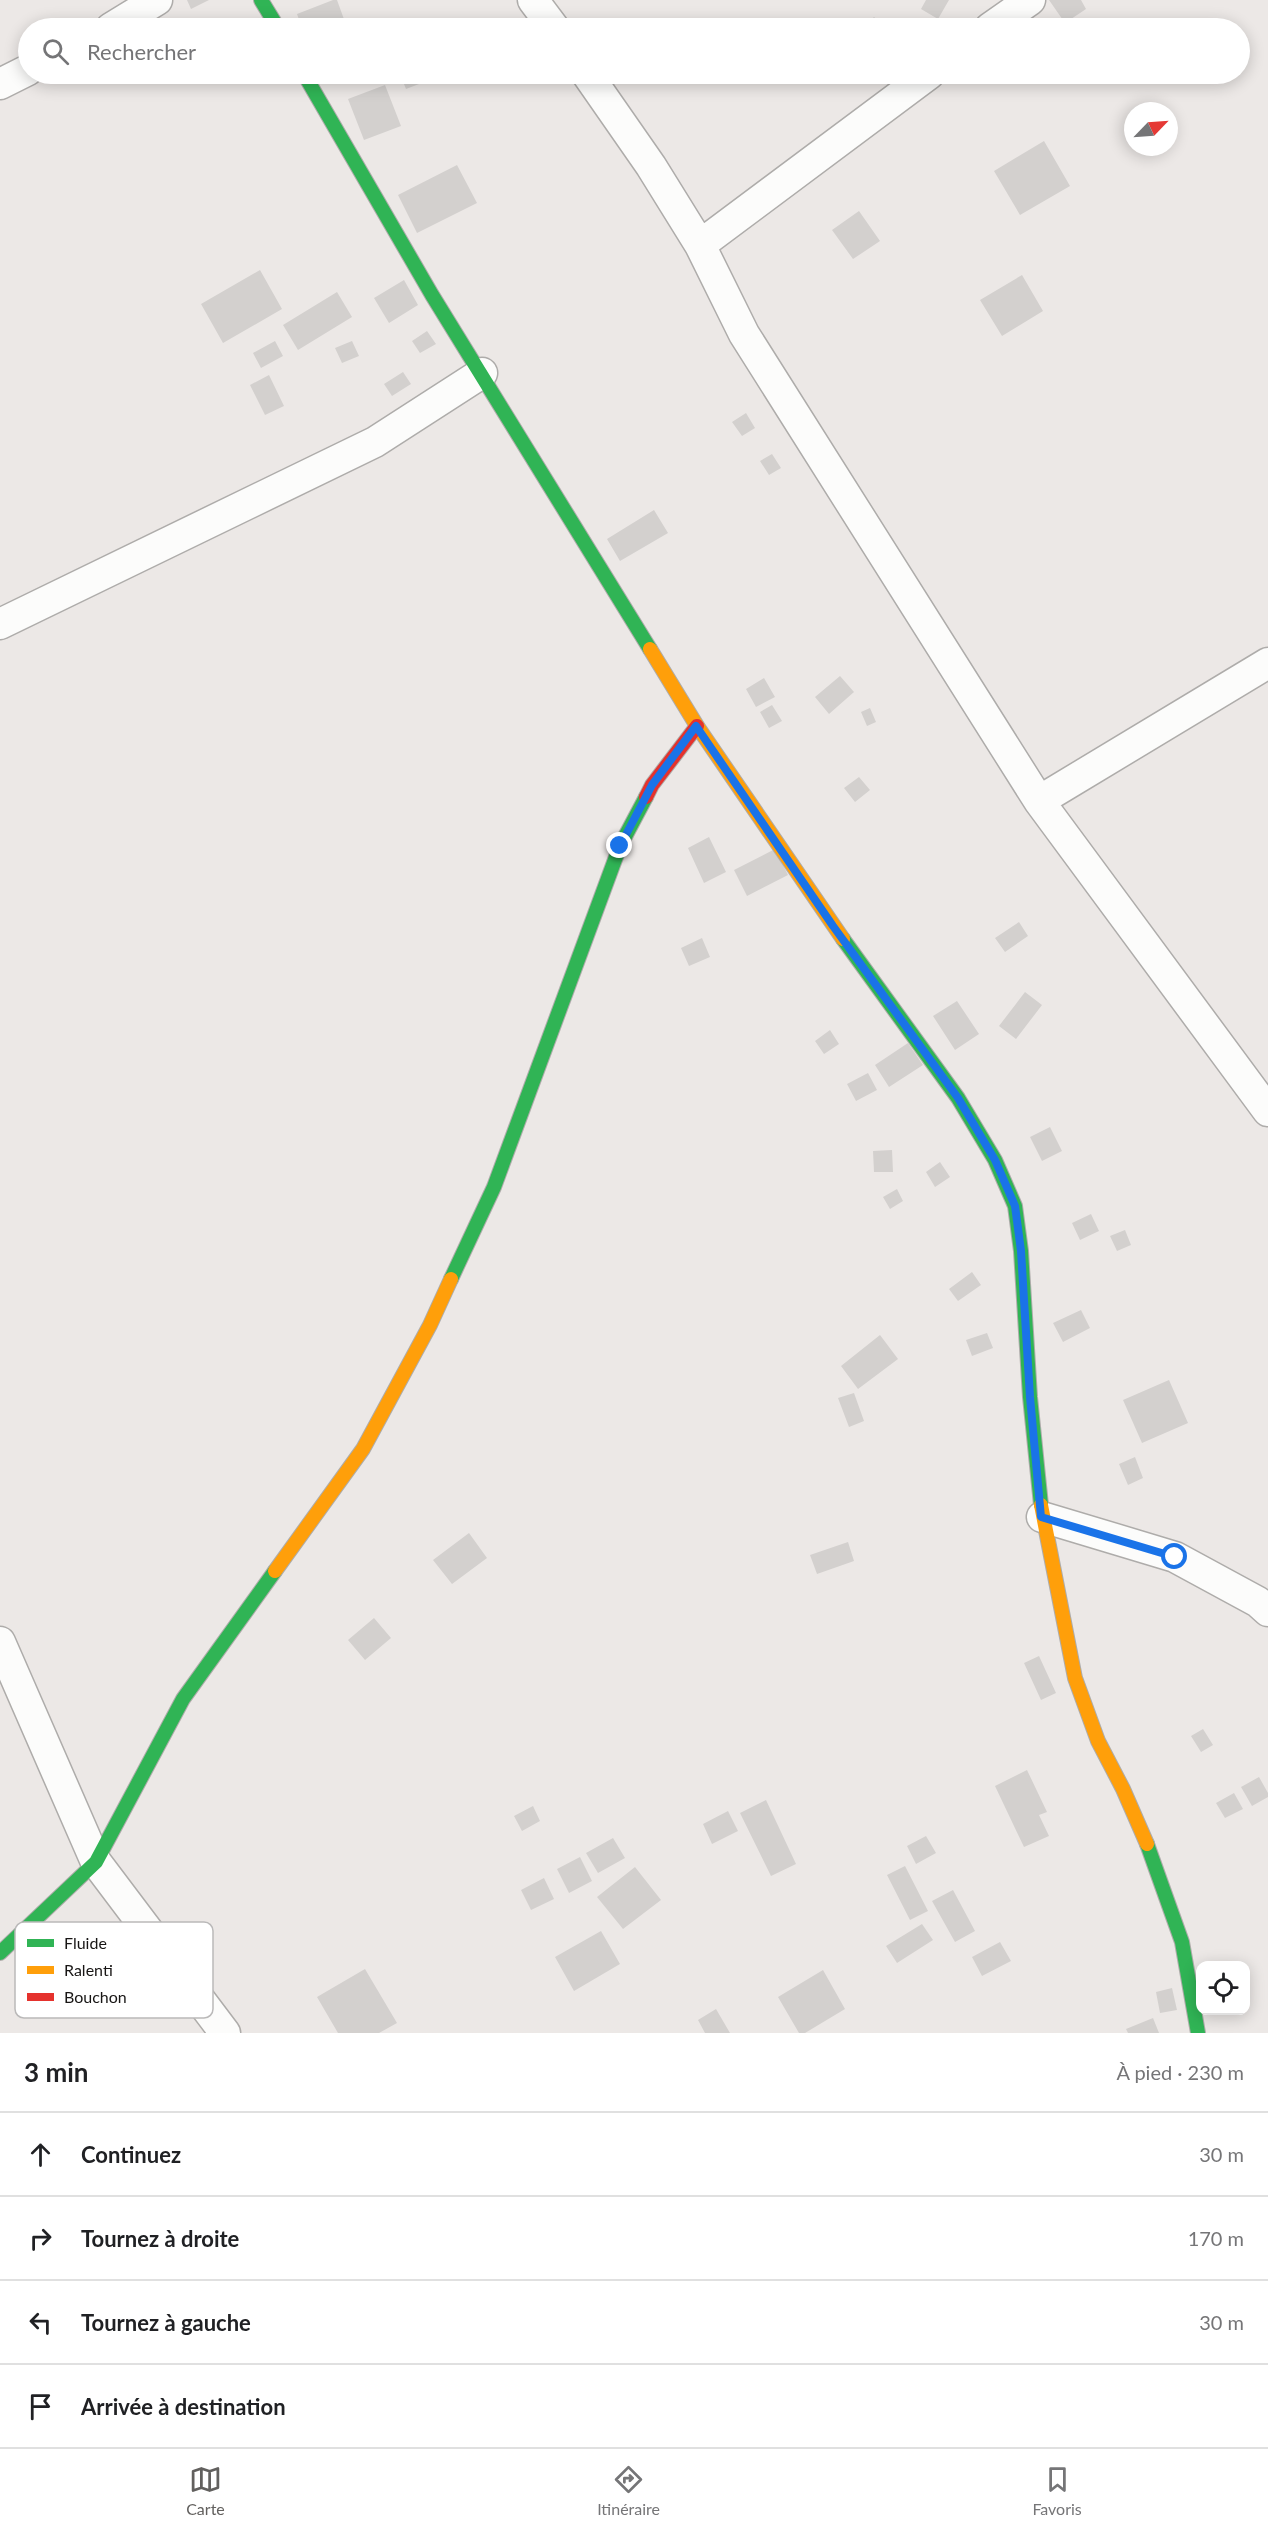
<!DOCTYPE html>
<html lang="fr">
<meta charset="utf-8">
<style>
:root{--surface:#fff;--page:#f2f2f2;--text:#202124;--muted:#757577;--line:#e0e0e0;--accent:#62605e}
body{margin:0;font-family:Lato,sans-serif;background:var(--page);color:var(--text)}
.controls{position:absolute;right:18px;bottom:18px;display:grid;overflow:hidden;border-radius:12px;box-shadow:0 3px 15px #0003}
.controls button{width:54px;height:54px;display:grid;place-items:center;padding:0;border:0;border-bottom:2px solid var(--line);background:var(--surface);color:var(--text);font:30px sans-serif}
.compass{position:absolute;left:1124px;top:102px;width:54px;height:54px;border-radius:50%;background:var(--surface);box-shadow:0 3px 15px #0003;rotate:65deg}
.stop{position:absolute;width:18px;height:18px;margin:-14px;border:4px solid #1a73e8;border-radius:50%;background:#fff}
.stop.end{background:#1a73e8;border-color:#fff;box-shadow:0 2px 6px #0008}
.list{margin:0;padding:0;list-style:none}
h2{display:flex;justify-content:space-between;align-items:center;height:78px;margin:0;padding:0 24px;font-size:26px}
h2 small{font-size:20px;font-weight:400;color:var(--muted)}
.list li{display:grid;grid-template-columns:39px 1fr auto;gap:18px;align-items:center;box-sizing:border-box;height:84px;padding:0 24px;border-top:2px solid var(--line)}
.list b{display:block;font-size:22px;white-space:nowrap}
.list em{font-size:20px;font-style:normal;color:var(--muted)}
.icon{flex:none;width:33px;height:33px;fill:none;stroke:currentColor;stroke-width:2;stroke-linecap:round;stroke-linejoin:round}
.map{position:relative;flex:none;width:1268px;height:2033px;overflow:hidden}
.search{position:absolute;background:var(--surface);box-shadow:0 3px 15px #0003;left:18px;right:18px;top:18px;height:66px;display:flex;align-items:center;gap:15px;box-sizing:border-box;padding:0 21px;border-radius:33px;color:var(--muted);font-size:22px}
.sheet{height:414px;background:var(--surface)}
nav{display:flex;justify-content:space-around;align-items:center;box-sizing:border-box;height:84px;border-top:2px solid var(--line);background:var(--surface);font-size:16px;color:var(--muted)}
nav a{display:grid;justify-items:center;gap:3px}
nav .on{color:var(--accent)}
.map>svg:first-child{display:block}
.building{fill:#d3d0ce}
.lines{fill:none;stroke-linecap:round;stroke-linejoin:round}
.street-casing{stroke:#aeacaa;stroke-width:33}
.fast-casing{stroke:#aeacaa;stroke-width:16}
.slow-casing{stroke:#aeacaa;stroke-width:16}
.jam-casing{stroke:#aeacaa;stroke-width:16}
.street{stroke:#fcfcfb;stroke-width:30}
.fast{stroke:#30b455;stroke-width:14}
.slow{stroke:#ff9f0a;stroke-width:14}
.jam{stroke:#e5322d;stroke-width:14}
.route{stroke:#1a73e8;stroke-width:8}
.key{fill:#fff;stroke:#bab9b9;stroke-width:1.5}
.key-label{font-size:16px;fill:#181615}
</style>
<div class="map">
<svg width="1268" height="2033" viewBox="0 0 1268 2033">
<rect width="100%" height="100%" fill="#ece8e6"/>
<!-- building -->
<path class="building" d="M187,0H209L191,9Z
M333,0H337L345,22L329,28H302L297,14Z
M926,0H949L938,19L921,9Z
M1049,0H1081L1086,9L1065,23Z
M874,17L886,28H863Z
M248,19L253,28H231Z
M811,20L812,28H797L796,22Z
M400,74H430L432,79L406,89Z
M385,85L401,126L364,140L348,99Z
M1044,141L1070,186L1020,215L994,171Z
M457,165L477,203L417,233L398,195Z
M859,211L880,241L853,259L832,230Z
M260,270L282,309L223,343L201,304Z
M1022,275L1043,311L1002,336L980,300Z
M404,280L418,305L389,323L374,298Z
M337,292L352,317L298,350L283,325Z
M427,331L436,344L420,353L412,341Z
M275,341L283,356L261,368L253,353Z
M352,341L359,356L342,363L335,348Z
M403,372L411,384L392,396L384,384Z
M269,375L284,406L265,415L250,385Z
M746,413L755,428L742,436L732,422Z
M772,454L781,468L769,475L760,461Z
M654,510L668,533L620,561L607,539Z
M840,676L854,692L829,714L815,697Z
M764,678L775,697L756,707L746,689Z
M772,705L782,721L769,728L760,712Z
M870,708L876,722L867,726L861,712Z
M859,777L870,790L855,802L844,788Z
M709,837L726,872L704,883L688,848Z
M775,849L788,875L747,896L734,870Z
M1019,922L1028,936L1005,952L995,938Z
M702,938L710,957L689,966L681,948Z
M1025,992L1042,1005L1016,1039L999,1026Z
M957,1001L979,1034L955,1050L933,1016Z
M830,1030L839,1044L824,1054L815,1041Z
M908,1043L923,1065L889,1087L875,1065Z
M868,1073L877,1090L856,1101L847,1084Z
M1050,1127L1062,1151L1042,1161L1030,1137Z
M892,1150L893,1172H874L873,1151Z
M940,1162L950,1177L935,1187L926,1172Z
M897,1189L903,1201L890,1209L883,1197Z
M1091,1214L1099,1231L1080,1240L1072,1223Z
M1125,1230L1131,1245L1117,1251L1110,1236Z
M972,1272L981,1285L958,1301L949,1289Z
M1081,1310L1090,1328L1063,1342L1053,1323Z
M987,1333L993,1348L972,1356L966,1340Z
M880,1335L898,1359L858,1389L841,1366Z
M1169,1380L1188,1423L1142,1443L1123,1400Z
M854,1393L864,1421L849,1427L838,1398Z
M1135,1457L1143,1478L1128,1485L1119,1464Z
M469,1533L487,1558L452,1584L433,1560Z
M848,1542L854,1561L817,1574L810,1555Z
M374,1618L391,1638L365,1660L348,1640Z
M1039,1656L1056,1693L1041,1700L1024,1663Z
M1203,1729L1213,1745L1201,1752L1191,1736Z
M1027,1770L1047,1812L1039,1815L1049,1836L1024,1847L995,1786Z
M1259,1777L1268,1793V1797L1252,1806L1241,1787Z
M1234,1793L1243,1809L1225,1818L1216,1803Z
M766,1800L796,1864L771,1876L740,1813Z
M533,1806L540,1821L522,1831L514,1816Z
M728,1811L738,1831L712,1844L703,1824Z
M926,1836L936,1853L916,1864L907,1846Z
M613,1838L625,1858L598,1873L586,1853Z
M580,1857L592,1881L569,1893L557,1869Z
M905,1866L928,1911L910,1920L887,1875Z
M635,1867L661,1900L623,1929L597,1897Z
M544,1878L554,1899L531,1910L521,1890Z
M953,1890L975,1931L955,1942L932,1901Z
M922,1924L933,1940L897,1963L886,1946Z
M601,1931L620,1964L574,1991L555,1957Z
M1000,1942L1011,1961L982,1976L972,1957Z
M365,1969L397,2023L379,2033H338L317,1997Z
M823,1970L845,2009L805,2033H799L778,1997Z
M1172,1988L1177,2010L1160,2013L1156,1992Z
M716,2009L730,2033H705L698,2020Z
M1153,2018L1159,2033H1128L1126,2029Z"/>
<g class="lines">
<!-- street casing -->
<g class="street-casing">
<path id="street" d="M533,0L554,28
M111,28L157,0
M990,28L1030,0
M587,74L651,166L700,245L744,334L1039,801L1268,1111
M0,84L28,70
M700,245L929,74
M0,624L375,442L482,373
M1039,801L1268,663
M1042,1517L1175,1557L1258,1602L1268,1611
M0,1642L96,1862L225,2033"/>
</g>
<!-- fast casing -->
<g class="fast-casing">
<path id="fast" d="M261,0L278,28
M304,74L432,295L650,649
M843,939L958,1098L995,1160L1015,1206L1021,1251L1030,1397L1041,1505
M451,1279L494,1187L620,846L646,797
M1147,1844L1182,1942L1198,2033
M0,1953L96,1862L183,1699L275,1571"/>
</g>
<!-- slow casing -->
<g class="slow-casing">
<path id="slow" d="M650,649L697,726L843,939
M1041,1505L1075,1678L1098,1741L1123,1789L1147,1844
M275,1571L363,1449L430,1325L451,1279"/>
</g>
<!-- jam casing -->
<g class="jam-casing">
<path id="jam" d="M646,797L652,785L697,726"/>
</g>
<!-- street -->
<use href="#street" class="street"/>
<!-- fast -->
<use href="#fast" class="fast"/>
<!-- slow -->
<use href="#slow" class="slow"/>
<!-- jam -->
<use href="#jam" class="jam"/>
</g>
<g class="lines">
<!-- route -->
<path class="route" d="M620,846L652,785L696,726L833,926L958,1098L995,1160L1015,1206L1021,1251L1030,1397L1041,1517L1175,1557"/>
</g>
<!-- legend -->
<rect x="15" y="1922" width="198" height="96" rx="9" class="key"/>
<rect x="27" y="1939" width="27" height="8" fill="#30b455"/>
<rect x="27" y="1966" width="27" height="8" fill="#ff9f0a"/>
<rect x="27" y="1993" width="27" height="8" fill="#e5322d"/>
<g class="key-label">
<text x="64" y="1949">Fluide</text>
<text x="64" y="1976">Ralenti</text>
<text x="64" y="2003">Bouchon</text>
</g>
</svg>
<div class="controls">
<button><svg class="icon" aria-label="locate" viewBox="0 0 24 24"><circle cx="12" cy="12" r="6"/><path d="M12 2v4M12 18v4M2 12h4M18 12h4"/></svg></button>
</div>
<svg class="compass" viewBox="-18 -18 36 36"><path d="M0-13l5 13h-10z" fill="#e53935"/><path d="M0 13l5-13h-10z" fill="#757577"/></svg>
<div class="stop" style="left:1175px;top:1557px"></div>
<div class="stop end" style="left:620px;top:846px"></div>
<div class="search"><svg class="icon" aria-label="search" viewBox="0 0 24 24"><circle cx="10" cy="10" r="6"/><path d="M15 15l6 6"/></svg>Rechercher</div>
</div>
<section class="sheet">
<h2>3 min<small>À pied · 230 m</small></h2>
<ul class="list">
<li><svg class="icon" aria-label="ahead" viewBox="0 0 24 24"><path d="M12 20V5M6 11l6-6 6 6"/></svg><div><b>Continuez</b></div><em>30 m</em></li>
<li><svg class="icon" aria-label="right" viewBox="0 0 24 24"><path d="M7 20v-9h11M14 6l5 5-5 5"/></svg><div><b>Tournez à droite</b></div><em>170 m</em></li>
<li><svg class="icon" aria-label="left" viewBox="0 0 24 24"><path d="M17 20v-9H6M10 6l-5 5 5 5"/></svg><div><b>Tournez à gauche</b></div><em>30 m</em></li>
<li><svg class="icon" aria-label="arrive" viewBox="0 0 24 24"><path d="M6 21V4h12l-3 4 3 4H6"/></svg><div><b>Arrivée à destination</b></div></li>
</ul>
</section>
<nav>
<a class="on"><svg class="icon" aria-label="map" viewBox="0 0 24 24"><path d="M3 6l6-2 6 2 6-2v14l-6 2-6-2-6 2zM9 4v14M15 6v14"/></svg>Carte</a>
<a><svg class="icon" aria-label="directions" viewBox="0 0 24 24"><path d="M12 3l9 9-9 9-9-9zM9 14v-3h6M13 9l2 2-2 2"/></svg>Itinéraire</a>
<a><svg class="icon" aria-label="saved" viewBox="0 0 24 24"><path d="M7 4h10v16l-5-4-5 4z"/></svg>Favoris</a>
</nav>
